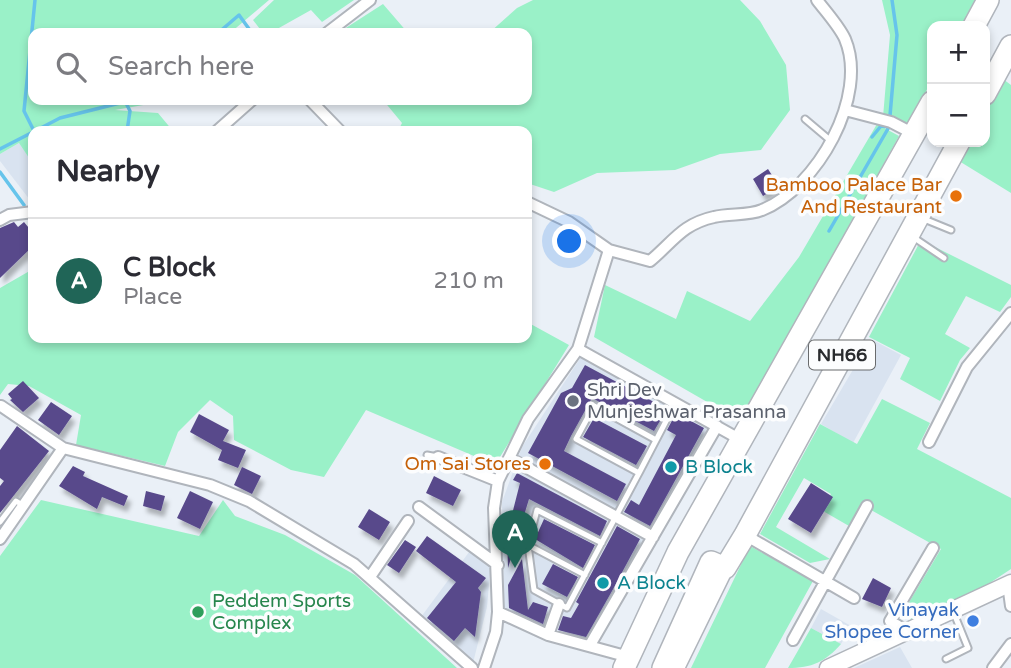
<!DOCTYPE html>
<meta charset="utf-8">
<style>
:root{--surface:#fff;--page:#f7f7f7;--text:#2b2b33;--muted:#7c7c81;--line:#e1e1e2;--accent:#206557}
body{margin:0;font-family:"Varela Round",sans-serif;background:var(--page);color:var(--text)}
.controls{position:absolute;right:21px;top:21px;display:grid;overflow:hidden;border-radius:14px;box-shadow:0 4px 10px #0003}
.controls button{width:63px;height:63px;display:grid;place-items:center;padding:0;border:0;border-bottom:2px solid var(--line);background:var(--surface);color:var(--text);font:35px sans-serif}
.you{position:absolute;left:570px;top:242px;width:24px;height:24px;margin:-18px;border:5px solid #fff;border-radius:50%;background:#1a73e8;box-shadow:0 0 0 10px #1a73e833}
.badge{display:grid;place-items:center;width:46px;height:46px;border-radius:50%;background:var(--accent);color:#fff;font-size:23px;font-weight:700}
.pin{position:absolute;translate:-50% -58px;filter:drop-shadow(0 2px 4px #0008)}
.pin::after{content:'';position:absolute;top:37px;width:24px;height:21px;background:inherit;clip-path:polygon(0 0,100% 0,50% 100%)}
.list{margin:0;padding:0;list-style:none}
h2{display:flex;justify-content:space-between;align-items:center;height:91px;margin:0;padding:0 28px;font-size:30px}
h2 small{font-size:23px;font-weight:400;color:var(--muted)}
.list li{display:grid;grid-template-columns:46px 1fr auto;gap:21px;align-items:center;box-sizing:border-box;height:126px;padding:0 28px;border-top:2px solid var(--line)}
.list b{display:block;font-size:26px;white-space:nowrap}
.list p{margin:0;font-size:23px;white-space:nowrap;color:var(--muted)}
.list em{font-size:23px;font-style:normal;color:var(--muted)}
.icon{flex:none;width:38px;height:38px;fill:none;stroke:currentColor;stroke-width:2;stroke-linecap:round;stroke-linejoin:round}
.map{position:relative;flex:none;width:1011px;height:668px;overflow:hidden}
.search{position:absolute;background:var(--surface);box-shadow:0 4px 10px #0003;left:28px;top:28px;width:504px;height:77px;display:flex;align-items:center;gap:18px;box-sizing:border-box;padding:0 24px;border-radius:14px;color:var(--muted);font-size:26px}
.panel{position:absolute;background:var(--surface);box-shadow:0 4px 10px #0003;left:28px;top:126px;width:504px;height:217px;border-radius:14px}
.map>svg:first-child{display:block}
.built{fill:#d9e3f0}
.green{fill:#9af1c8}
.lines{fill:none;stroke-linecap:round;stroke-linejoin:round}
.stream{stroke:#66c4eb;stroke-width:3.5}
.building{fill:#594a8b;filter:url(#shadow)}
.lane-casing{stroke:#b0b5bc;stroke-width:9}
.street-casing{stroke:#b0b5bc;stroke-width:14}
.secondary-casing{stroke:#b0b5bc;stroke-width:19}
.highway-casing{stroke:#b0b5bc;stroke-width:24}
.lane{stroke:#fff;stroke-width:5}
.street{stroke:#fff;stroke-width:10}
.secondary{stroke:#fff;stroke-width:16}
.highway{stroke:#fff;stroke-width:21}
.food-dot{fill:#e8710a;stroke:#fcfdfe;stroke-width:2.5}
.worship-dot{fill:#6b7280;stroke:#fcfdfe;stroke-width:2.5}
.culture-dot{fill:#0f9aa8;stroke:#fcfdfe;stroke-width:2.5}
.leisure-dot{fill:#2e9e5b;stroke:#fcfdfe;stroke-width:2.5}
.shop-dot{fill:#3f7fe0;stroke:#fcfdfe;stroke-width:2.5}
.labels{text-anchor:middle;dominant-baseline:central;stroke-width:7;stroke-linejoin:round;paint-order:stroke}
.shield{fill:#fcfdfe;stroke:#696b6d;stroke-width:2}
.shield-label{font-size:18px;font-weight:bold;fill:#2a2c2f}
.food-label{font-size:19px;fill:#c56008;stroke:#fcfdfe;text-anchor:end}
.worship-label{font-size:19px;fill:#5b616d;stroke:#fcfdfe;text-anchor:start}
.culture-label{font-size:19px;fill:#0d838f;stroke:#fcfdfe;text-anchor:start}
.leisure-label{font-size:19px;fill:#27864d;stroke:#fcfdfe;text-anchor:start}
.shop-label{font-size:19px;fill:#366cbe;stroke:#fcfdfe;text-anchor:end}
</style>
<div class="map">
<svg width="1011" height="668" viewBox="0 0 1011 668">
<defs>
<filter id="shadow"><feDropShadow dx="3.5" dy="6" stdDeviation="2" flood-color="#0004"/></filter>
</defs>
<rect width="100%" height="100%" fill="#eaf0f7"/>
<!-- built -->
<path class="built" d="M19,143L33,164V204L0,161V154Z
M871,339L901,355L853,443L821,424Z
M581,357L708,428L587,642L504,613L502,502L522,447Z
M472,548L491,562L487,607L473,663L421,617Z
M821,609L851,626L841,644L811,628Z
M900,647L912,668H854Z"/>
<!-- green -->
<path class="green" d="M0,0H269L230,33H33V100H154L149,104L115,110L158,113L173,131H33V164L19,143L0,154Z
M274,0H354L322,22L311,10L270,33H263L253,20Z
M533,0H740L760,21L786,65L790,110L761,150L720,154L675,170L597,173L554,192L527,183V131H398L402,123L383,100H527V33H489L517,8Z
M882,0H975L961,26H932V80L909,123L883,117L890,35Z
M383,4L408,33H338Z
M1003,79L1011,85V193L959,161L969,142H985V112Z
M877,124L899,136L742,422L594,337L605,285L676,319L687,291L750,321L799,257Z
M921,240L1011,285V297L1000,312L966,296L945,334L970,348L960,360L940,401L900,379L910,358L869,337Z
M33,269V338H527V322L569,345L495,465L366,410L324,477L291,470L234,440L233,416L210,400L178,432L165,466L76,445L81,415L29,386L8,384L0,395V288Z
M882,399L930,423L917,449L1011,498V569L976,592L911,619L902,614L941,549L862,505L849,526L823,511L831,494L804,478L776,527L830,559L810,563L760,534L820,424L857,444Z
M41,500L199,536L223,500L235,516L285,535L355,575L457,668H0V556Z
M750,546L813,581L765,668H691Z
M811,628L841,644C825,662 812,668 788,668Z"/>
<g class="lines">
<!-- stream -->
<path class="stream" d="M218,33L239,15L252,33
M126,103L130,111L127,131
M34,131L24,111L35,0
M35,131L60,118L132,100
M872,137L881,126L889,127
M0,149L33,132
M0,172L24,205
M829,231L889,127L897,35L892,0"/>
</g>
<!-- building -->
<path class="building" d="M768,169L779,186L763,196L753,179Z
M14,222L18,227L24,222L33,233V246L0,278V228Z
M585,365L667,409L654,431L592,398L571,436L564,451L626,484L617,501L528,453L561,393L572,388Z
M23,381L39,398L23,412L10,400L12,399L8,394Z
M51,402L72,416L59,435L38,420Z
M676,413L704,428L650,526L624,512L631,500L639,505L676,435L667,430Z
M199,414L229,430L223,441L246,450L238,468L218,460L222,450L190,432Z
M594,418L647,446L636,465L583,437Z
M17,426L49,451L0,513V486L4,481L0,478V450Z
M73,466L85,472L83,476L128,496L124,506L102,497L97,509L59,486Z
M242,467L261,476L252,494L234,485Z
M517,473L607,521L600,536L529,499L508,568L507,534L520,483L513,480Z
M434,476L461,490L453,506L426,493Z
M811,483L833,497L811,533L788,519Z
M146,491L165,496L161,511L143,506Z
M190,491L213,502L200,529L177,518Z
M369,509L390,522L379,540L358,527Z
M544,519L595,545L583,568L535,539Z
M617,526L640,539L612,591L586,637L558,630L563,616L571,618L579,604L576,602Z
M427,536L486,578L478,588L481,592L475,637L465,628L454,641L427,618L456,582L416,551Z
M405,540L416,547L399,573L387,565Z
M522,559L528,610L533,602L548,607L543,624L509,608L508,585Z
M553,564L578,577L567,597L542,584Z
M873,578L891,588L882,607L862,599Z"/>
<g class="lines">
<!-- lane casing -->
<g class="lane-casing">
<path id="lane" d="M805,119L831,141
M924,219L951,230
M913,237L944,258
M656,440L594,406L576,439L639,473L676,402
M427,455L438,457
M0,522L16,501L24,506
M602,543L537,510L528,545L534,590L567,608L639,473
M528,545L585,575
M946,659L968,648L953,611"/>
</g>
<!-- street casing -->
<g class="street-casing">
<path id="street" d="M327,33L370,0
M310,100L340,131
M845,110L891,122L914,134
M217,131L252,100
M527,202L569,222L609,250
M0,220L9,215L33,212
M578,349L743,441
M1,406L63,448L210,485L249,501L354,564L472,668
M929,442L967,367L1011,313
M438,457L498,481
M509,458L653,537
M419,507L498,565
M745,535L854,598
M0,539L63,448
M370,577L408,521
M1008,584L1011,606
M498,612L548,635L629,657
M905,630L890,621L933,548
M548,635L559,604
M793,640L867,506
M590,645L717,426
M484,668L496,632L498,612L494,508L498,481L528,419L578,349L609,250L650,261C673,242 682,224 714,217C729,213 748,216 762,210C817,188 869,96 845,39C839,26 826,12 817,0
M993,668L1011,644"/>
</g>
<!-- secondary casing -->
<g class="secondary-casing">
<path id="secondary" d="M676,668L725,568
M828,668L1011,583"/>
</g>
<!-- highway casing -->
<g class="highway-casing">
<path id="highway" d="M974,26L988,0
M985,94L1011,46
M624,668L678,552L932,102
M663,668L711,562L725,568L745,535L959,142"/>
</g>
<!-- lane -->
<use href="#lane" class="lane"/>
<!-- street -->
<use href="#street" class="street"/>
<!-- secondary -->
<use href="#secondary" class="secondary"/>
<!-- highway -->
<use href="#highway" class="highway"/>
</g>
<!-- markers -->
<g class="food-dot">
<circle cx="956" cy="196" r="7"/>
<circle cx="545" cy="464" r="7"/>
</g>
<circle class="worship-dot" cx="573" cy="401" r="7"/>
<g class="culture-dot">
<circle cx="671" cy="467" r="7"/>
<circle cx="603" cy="583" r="7"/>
</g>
<circle class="leisure-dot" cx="198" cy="612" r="7"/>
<circle class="shop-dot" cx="973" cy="621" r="7"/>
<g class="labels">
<!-- shield labels -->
<rect class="shield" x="809" y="340.5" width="66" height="29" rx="5"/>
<g class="shield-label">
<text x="842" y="355">NH66</text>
</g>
<!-- food labels -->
<g class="food-label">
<text x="942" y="185">Bamboo Palace Bar<tspan x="942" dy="22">And Restaurant</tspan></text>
<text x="531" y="464">Om Sai Stores</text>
</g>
<!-- worship labels -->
<g class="worship-label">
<text x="587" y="390">Shri Dev<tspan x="587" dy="22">Munjeshwar Prasanna</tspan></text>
</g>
<!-- culture labels -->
<g class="culture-label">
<text x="685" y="467">B Block</text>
<text x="617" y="583">A Block</text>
</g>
<!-- leisure labels -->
<g class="leisure-label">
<text x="212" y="601">Peddem Sports<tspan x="212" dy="22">Complex</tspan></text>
</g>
<!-- shop labels -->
<g class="shop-label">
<text x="959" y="610">Vinayak<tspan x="959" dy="22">Shopee Corner</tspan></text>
</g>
</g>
</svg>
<div class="controls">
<button>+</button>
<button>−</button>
</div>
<div class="you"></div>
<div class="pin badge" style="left:515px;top:568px">A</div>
<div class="search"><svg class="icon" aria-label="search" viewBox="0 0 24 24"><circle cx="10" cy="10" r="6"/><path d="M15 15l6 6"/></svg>Search here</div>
<section class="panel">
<h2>Nearby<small></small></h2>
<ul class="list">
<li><span class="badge">A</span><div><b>C Block</b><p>Place</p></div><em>210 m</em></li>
</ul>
</section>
</div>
